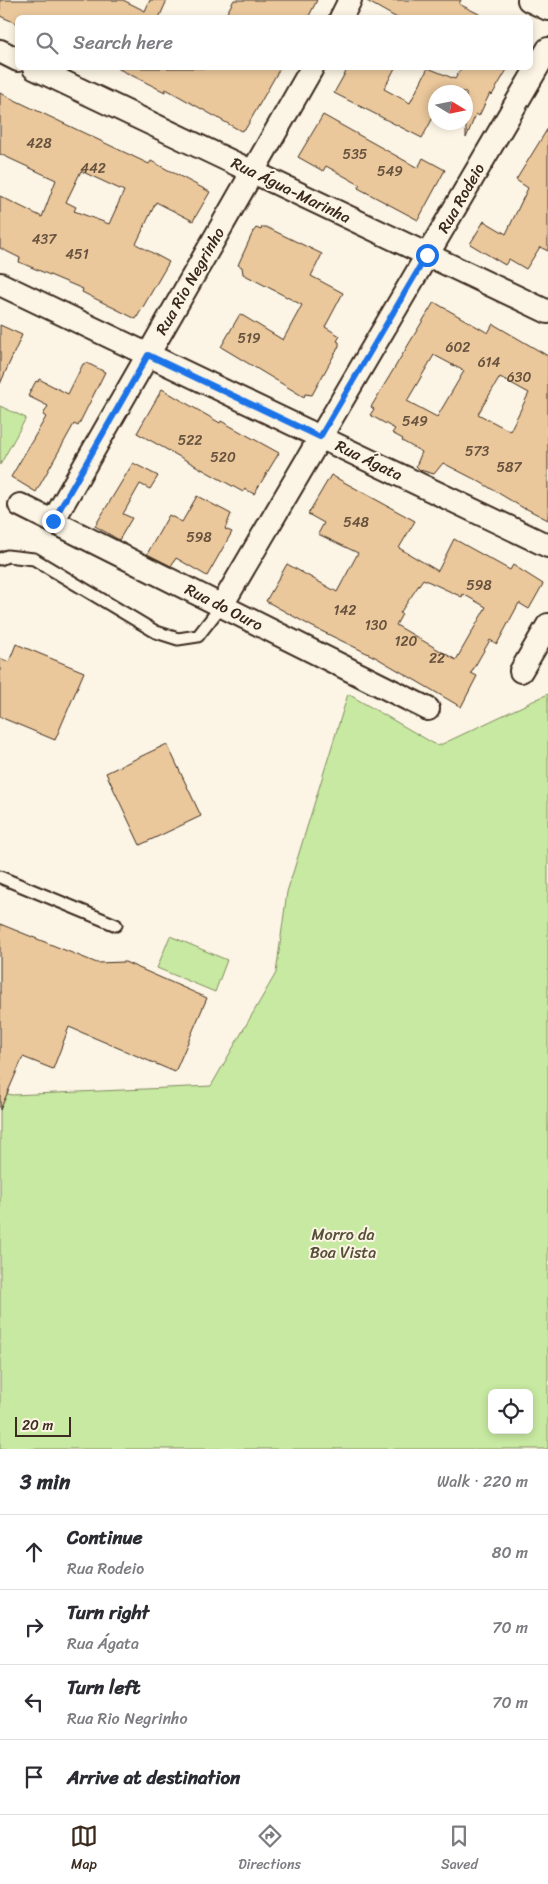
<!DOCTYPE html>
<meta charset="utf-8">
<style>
:root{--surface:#fff;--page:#f2f2f3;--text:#2b2b33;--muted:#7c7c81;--line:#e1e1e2;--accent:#3b2a1e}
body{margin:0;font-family:Sriracha,sans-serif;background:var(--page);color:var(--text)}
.controls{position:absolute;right:15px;bottom:15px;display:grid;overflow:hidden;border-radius:8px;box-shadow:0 2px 8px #0003}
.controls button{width:45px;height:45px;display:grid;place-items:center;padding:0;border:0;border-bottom:1px solid var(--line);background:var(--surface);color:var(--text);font:25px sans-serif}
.compass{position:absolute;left:428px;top:85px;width:45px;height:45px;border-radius:50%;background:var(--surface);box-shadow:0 2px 8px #0003;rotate:100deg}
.scale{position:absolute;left:15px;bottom:12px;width:56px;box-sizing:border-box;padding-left:5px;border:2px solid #3b2a1e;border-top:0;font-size:14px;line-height:18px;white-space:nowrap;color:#3b2a1e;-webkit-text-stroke:4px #fcf5e5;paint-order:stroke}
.stop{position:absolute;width:15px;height:15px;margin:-11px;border:4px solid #1a73e8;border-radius:50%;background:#fff}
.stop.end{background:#1a73e8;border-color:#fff;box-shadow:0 1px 5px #0008}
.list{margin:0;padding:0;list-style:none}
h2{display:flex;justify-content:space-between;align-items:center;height:65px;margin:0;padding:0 20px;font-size:21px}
h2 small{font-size:16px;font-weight:400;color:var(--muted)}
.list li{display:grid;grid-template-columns:32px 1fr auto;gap:15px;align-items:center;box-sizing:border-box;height:75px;padding:0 20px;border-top:1px solid var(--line)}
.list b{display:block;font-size:19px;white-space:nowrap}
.list p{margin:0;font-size:16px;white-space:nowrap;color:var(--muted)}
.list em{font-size:16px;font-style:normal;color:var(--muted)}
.icon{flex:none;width:28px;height:28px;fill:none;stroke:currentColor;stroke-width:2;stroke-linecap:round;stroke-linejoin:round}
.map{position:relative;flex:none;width:548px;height:1449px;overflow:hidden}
.search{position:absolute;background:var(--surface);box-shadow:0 2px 8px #0003;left:15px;right:15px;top:15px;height:55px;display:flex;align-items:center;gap:12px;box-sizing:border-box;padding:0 18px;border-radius:8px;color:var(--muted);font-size:19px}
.sheet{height:365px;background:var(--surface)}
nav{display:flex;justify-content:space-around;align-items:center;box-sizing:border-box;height:70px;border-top:1px solid var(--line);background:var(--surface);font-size:14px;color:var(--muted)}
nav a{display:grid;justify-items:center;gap:2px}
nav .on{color:var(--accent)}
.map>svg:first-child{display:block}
.green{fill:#c7e9a1;stroke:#818a60;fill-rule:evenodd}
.building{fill:#ebc89c;stroke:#3b2a1e;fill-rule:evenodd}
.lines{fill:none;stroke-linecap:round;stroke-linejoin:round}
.lane-casing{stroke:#3b2a1e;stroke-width:15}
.street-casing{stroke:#3b2a1e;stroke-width:26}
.lane{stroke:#fcf5e5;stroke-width:11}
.street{stroke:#fcf5e5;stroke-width:22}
.route{stroke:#1a73e8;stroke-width:6}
.labels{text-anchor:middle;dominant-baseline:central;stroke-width:4;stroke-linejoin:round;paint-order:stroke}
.number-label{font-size:14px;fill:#67523e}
.street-label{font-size:16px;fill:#3b2a1e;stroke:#fcf5e5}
.park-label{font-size:16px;fill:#575038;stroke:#fcf5e5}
</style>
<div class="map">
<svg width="548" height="1449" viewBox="0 0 548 1449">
<rect width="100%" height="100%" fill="#fcf5e5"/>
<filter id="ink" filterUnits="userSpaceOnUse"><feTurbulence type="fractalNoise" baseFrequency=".02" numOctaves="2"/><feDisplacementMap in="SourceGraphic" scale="10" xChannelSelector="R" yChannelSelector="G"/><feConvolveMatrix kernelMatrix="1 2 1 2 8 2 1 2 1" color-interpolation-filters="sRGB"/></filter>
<g filter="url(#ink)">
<!-- green -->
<path class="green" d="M0,406L26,418L0,465Z
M348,694L438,746L548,694V1449H0V1092L12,1095L211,1086L276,973L287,892ZM492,1393H529V1430H492Z
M170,936L227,960L215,992L157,968Z"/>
<!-- building -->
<path class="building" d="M0,0H123L145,11L150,0H167L159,18H18V24L0,16Z
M234,0H317L308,18H224Z
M365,0H461L459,4L487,18H397Z
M117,68H280L246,128L241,131L166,89L165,92Z
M348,68H395L384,89L410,103L428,68L455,79L461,68H508L492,95L490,93L479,116L476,114L466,138V92H436V112L422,138L334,93Z
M0,93L149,164L151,161L210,192L193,221L156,202L136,244L169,262L136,319L82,292L83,289L19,262L20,258L0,248V196L42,217L56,180L0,154ZM81,171L124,191L109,224L74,211L76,207L66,202Z
M323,115L418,168L423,158L445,170L418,220L358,188L360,185L326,166L323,171L298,157Z
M548,128V251L540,247L526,269L509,259L505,265L470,244L484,221L506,234L528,188L516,180Z
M262,227H266L322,254L311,276L343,293L325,327L340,336L337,341L339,342V346L312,395L305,394L304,397L221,347L240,314L283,340L302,305L243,274L242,267L238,265L253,232L256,228L261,230Z
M434,302L488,333L493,324L548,356V520L525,508V509L480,482L443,463L434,474L420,470L416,466L422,452L402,441L403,439L392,433L395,429L370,415L374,409L371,407ZM434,355L464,371L437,417L407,401ZM500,377L529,393L510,431L478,414Z
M0,325L22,335L0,384Z
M87,363L105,372L78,426L74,424L36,492L11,477L46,417L43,415L48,406L28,396L36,381L38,382L39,379L68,394L83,364Z
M162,389L220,423L221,421L279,453L254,494L245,489L243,492L137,433Z
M133,463L158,476L150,489L140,484L123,514L132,518L119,540L95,526Z
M331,475L415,521L399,548L438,571L454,539L510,570L513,565L543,584L529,609L519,603L497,644L490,640L471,673L477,676L461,707L377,658L311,626L266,601L287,564L337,592L358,553L318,534L324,523L308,514ZM423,579L462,597L463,594L486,607L456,660L396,625L402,614L400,613Z
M197,496L231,514L225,529L232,532L207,576L176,558L171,566L147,554L169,515L182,522Z
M16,644L84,672L55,740L0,717V658L9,662Z
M167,744L201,816L140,845L106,773Z
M0,924L97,963L125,962L207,998L175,1072L69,1027L53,1069L23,1057L0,1110Z"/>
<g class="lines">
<!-- lane casing -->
<g class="lane-casing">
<path id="lane" d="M0,559L7,556L34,559L156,632L178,639L198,636L222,605
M0,877L116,925"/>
</g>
<!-- street casing -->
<g class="street-casing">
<path id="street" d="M529,0L548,9
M341,18L350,0
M0,51L18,60
M34,68L548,312
M0,284L548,546
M20,505L428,709
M53,521L312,68
M222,605L548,49
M521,671L548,625"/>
</g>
<!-- lane -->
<use href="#lane" class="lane"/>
<!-- street -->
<use href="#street" class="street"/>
</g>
</g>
<g class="lines" filter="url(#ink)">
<!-- route -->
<path class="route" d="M53,521L148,355L320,437L427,255"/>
</g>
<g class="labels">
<!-- number labels -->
<g class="number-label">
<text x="39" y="143">428</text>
<text x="355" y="154">535</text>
<text x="93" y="168">442</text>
<text x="390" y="171">549</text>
<text x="44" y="239">437</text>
<text x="77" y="254">451</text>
<text x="249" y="338">519</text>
<text x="458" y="347">602</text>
<text x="489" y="362">614</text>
<text x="519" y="377">630</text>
<text x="415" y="421">549</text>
<text x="190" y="440">522</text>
<text x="477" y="451">573</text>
<text x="223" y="457">520</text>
<text x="509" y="467">587</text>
<text x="356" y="522">548</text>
<text x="199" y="537">598</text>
<text x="479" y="585">598</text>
<text x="345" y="610">142</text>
<text x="376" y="625">130</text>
<text x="406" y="641">120</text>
<text x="437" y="658">22</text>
</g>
<!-- street labels -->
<g class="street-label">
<text transform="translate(291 190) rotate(26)">Rua Água-Marinha</text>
<text transform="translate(461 198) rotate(-60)">Rua Rodeio</text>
<text transform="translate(190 281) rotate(-60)">Rua Rio Negrinho</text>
<text transform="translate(369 460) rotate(26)">Rua Ágata</text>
<text transform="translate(224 607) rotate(27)">Rua do Ouro</text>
</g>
<!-- park labels -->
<g class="park-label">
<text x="343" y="1234">Morro da<tspan x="343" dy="18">Boa Vista</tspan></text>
</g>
</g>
</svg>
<div class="controls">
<button><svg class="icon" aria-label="locate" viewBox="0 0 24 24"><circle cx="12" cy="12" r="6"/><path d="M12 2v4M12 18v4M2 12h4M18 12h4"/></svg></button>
</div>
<svg class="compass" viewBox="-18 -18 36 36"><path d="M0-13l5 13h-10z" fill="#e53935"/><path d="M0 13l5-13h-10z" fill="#7c7c81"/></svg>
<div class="scale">20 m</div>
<div class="stop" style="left:427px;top:255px"></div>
<div class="stop end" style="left:53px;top:521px"></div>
<div class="search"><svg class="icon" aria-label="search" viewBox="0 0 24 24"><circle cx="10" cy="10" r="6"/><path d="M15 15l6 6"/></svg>Search here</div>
</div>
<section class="sheet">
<h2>3 min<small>Walk · 220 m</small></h2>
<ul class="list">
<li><svg class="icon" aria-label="ahead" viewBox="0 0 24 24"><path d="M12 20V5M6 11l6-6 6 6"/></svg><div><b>Continue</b><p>Rua Rodeio</p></div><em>80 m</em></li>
<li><svg class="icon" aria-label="right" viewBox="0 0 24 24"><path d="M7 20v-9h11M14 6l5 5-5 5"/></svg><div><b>Turn right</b><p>Rua Ágata</p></div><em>70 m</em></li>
<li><svg class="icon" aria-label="left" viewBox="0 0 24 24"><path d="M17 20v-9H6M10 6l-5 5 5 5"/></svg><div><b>Turn left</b><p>Rua Rio Negrinho</p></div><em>70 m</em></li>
<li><svg class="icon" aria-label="arrive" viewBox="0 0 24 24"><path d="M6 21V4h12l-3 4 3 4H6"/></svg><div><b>Arrive at destination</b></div></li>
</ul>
</section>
<nav>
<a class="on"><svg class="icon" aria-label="map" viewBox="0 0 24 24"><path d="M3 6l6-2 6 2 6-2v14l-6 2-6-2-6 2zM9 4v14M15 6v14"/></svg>Map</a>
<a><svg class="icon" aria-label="directions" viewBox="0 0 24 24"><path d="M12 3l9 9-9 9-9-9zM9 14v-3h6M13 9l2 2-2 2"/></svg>Directions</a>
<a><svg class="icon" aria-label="saved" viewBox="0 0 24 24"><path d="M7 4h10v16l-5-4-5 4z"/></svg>Saved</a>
</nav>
